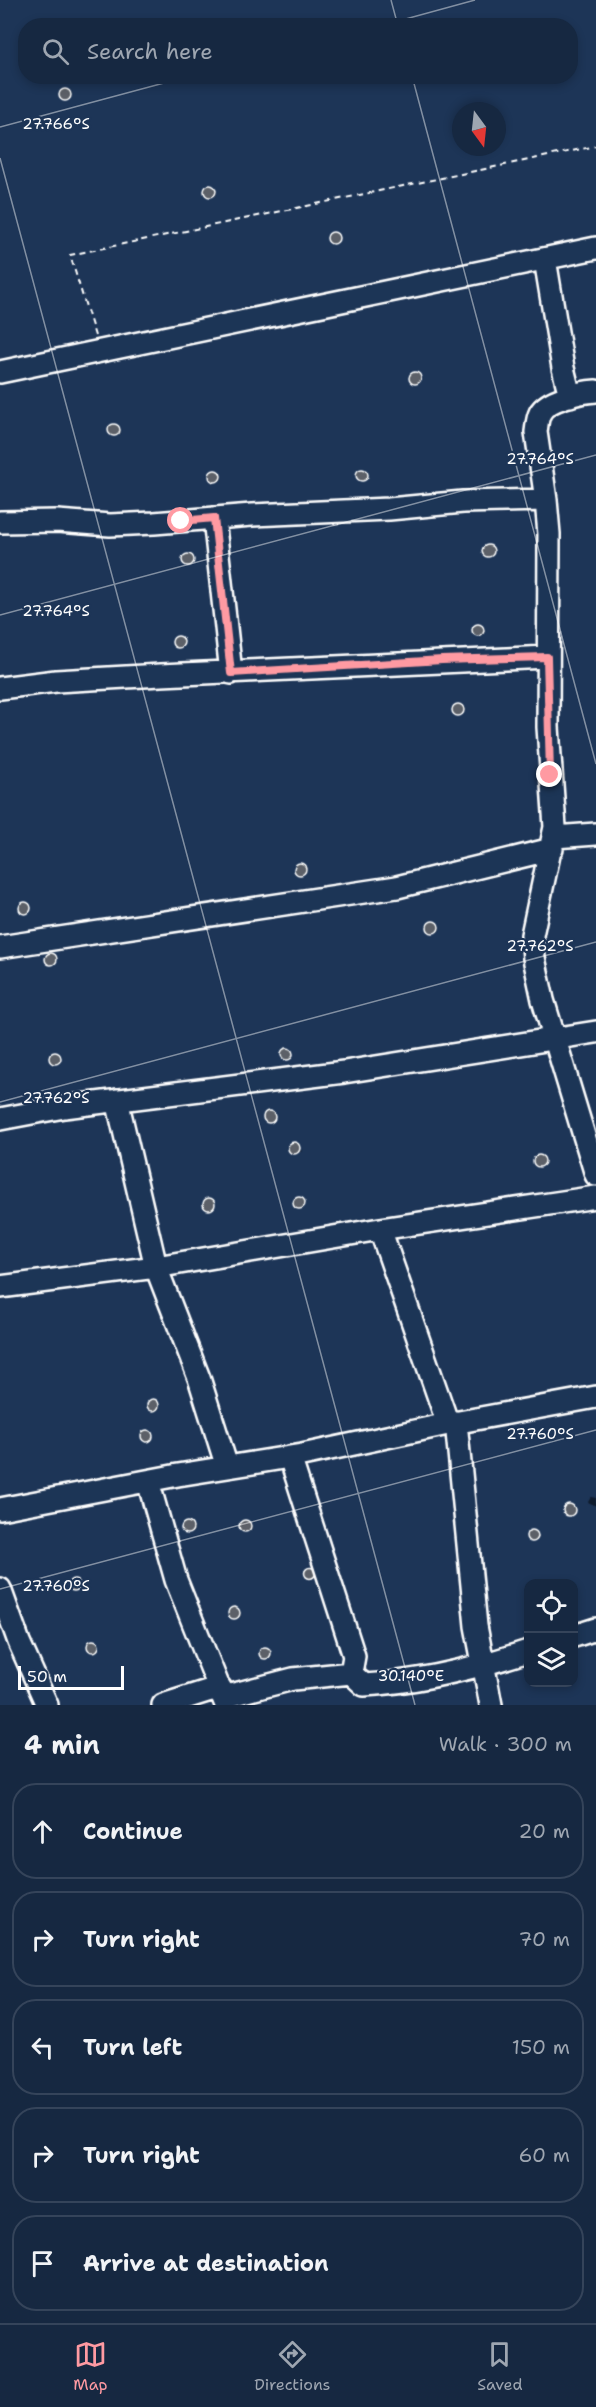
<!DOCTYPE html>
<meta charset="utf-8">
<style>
:root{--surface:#162841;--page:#1f3048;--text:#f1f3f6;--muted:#9ea6b1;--line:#35445a;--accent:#ff9aa2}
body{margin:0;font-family:"Shantell Sans",sans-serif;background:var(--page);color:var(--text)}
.controls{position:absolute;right:18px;bottom:18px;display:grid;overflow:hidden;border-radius:12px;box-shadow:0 3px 9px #0003}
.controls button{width:54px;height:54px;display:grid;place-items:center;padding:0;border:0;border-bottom:2px solid var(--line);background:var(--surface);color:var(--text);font:30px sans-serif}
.compass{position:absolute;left:452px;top:102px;width:54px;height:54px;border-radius:50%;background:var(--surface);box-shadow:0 3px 9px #0003;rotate:165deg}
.scale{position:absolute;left:18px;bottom:15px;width:106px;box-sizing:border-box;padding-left:6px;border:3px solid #fff;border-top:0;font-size:16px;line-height:21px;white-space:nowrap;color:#fff;-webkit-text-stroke:4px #1d3557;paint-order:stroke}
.stop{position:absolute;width:18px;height:18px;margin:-14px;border:4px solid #ff9aa2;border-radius:50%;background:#fff}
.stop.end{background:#ff9aa2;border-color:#fff;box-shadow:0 2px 6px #0008}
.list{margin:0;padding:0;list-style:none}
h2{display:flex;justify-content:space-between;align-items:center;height:78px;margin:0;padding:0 24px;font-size:26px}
h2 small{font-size:20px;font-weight:400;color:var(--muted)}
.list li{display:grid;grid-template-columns:39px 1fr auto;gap:18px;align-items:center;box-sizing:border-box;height:96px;margin:0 12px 12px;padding:0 12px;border:2px solid var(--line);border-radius:24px}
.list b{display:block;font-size:22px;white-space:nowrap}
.list em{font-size:20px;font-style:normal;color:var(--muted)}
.icon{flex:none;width:33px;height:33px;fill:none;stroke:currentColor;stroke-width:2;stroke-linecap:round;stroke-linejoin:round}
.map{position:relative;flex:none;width:596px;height:1705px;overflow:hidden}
.search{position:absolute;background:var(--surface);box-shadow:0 3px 9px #0003;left:18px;right:18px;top:18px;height:66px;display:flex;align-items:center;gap:15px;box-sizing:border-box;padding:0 21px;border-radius:24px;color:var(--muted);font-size:22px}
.sheet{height:618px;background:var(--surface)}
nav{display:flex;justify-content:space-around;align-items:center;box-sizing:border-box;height:84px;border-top:2px solid var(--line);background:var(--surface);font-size:16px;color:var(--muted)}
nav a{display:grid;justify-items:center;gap:3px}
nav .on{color:var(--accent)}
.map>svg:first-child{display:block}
.shadow{fill:#0007}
.building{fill:#5b6167;stroke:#fff;stroke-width:1.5}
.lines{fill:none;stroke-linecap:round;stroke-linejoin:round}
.minor-casing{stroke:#fff;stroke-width:26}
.path{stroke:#fff;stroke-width:2;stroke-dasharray:6 4.5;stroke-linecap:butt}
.minor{stroke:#1d3557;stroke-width:21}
.route{stroke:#ff9aa2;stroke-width:8}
.ticks{fill:none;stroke:#fff;stroke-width:1.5;stroke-opacity:0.45}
.ticks-label{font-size:15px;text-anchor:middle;fill:#fff;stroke:#1d3557;stroke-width:4.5;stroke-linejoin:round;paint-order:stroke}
</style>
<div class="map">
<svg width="596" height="1705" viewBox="0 0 596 1705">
<rect width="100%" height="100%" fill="#1d3557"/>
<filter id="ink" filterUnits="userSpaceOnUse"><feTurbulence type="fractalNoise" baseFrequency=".0167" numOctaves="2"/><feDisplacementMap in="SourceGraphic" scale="12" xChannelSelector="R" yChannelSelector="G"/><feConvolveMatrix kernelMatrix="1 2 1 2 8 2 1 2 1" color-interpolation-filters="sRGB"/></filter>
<g filter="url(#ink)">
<!-- shadow -->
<path class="shadow" d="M62 95a5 5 0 1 1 10 0a5 5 0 1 1-10 0Z
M207 192a5 5 0 1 1 10 0a5 5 0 1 1-10 0Z
M329 239a5 5 0 1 1 10 0a5 5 0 1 1-10 0Z
M411 378a5 5 0 1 1 10 0a5 5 0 1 1-10 0Z
M111 431a5 5 0 1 1 10 0a5 5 0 1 1-10 0Z
M358 475a5 5 0 1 1 10 0a5 5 0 1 1-10 0Z
M212 477a5 5 0 1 1 10 0a5 5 0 1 1-10 0Z
M484 552a5 5 0 1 1 10 0a5 5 0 1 1-10 0Z
M184 561a5 5 0 1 1 10 0a5 5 0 1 1-10 0Z
M475 631a5 5 0 1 1 10 0a5 5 0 1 1-10 0Z
M174 642a5 5 0 1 1 10 0a5 5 0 1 1-10 0Z
M455 710a5 5 0 1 1 10 0a5 5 0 1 1-10 0Z
M297 869a5 5 0 1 1 10 0a5 5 0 1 1-10 0Z
M21 909a5 5 0 1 1 10 0a5 5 0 1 1-10 0Z
M430 928a5 5 0 1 1 10 0a5 5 0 1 1-10 0Z
M47 960a5 5 0 1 1 10 0a5 5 0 1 1-10 0Z
M283 1055a5 5 0 1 1 10 0a5 5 0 1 1-10 0Z
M51 1059a5 5 0 1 1 10 0a5 5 0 1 1-10 0Z
M265 1118a5 5 0 1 1 10 0a5 5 0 1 1-10 0Z
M295,1144L302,1151L296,1154L291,1151L290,1148Z
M534.5 1161a5.5 5.5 0 1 1 11 0a5.5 5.5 0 1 1-11 0Z
M298,1199L306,1204L302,1209L294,1204Z
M205,1201L214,1202L215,1208L207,1209L204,1204Z
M150 1406a5 5 0 1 1 10 0a5 5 0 1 1-10 0Z
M143 1437a5 5 0 1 1 10 0a5 5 0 1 1-10 0Z
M591,1497L596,1498V1506L588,1502Z
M565 1510a5 5 0 1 1 10 0a5 5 0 1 1-10 0Z
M242 1527a5 5 0 1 1 10 0a5 5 0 1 1-10 0Z
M184 1529a5 5 0 1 1 10 0a5 5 0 1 1-10 0Z
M532,1531L539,1537L535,1542L528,1537Z
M312,1569L314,1570L315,1578L308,1576L306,1572Z
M76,1581L81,1586L76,1591L69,1585L70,1582Z
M231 1614a5 5 0 1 1 10 0a5 5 0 1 1-10 0Z
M92,1641L98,1643L100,1650L95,1651L88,1645Z
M268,1649L272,1657L266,1658L261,1652L262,1650Z"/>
<!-- building -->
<path class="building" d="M59 95a6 6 0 1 1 12 0a6 6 0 1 1-12 0Z
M204 191a6 6 0 1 1 12 0a6 6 0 1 1-12 0Z
M327 238a6 6 0 1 1 12 0a6 6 0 1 1-12 0Z
M409 378a6 6 0 1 1 12 0a6 6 0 1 1-12 0Z
M108 430a6 6 0 1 1 12 0a6 6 0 1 1-12 0Z
M356 475a6 6 0 1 1 12 0a6 6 0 1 1-12 0Z
M209 476a6 6 0 1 1 12 0a6 6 0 1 1-12 0Z
M482 551a6 6 0 1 1 12 0a6 6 0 1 1-12 0Z
M182 560a6 6 0 1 1 12 0a6 6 0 1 1-12 0Z
M472 630a6 6 0 1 1 12 0a6 6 0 1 1-12 0Z
M172 642a6 6 0 1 1 12 0a6 6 0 1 1-12 0Z
M452 710a6 6 0 1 1 12 0a6 6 0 1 1-12 0Z
M294 869a6 6 0 1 1 12 0a6 6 0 1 1-12 0Z
M19 908a6 6 0 1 1 12 0a6 6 0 1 1-12 0Z
M427 927a6 6 0 1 1 12 0a6 6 0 1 1-12 0Z
M45 959a6 6 0 1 1 12 0a6 6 0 1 1-12 0Z
M281 1054a6 6 0 1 1 12 0a6 6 0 1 1-12 0Z
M49 1058a6 6 0 1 1 12 0a6 6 0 1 1-12 0Z
M263 1117a6 6 0 1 1 12 0a6 6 0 1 1-12 0Z
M288 1148a6 6 0 1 1 12 0a6 6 0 1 1-12 0Z
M533 1161a6 6 0 1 1 12 0a6 6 0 1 1-12 0Z
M293 1203a6 6 0 1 1 12 0a6 6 0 1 1-12 0Z
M203 1204a6 6 0 1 1 12 0a6 6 0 1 1-12 0Z
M147 1405a6 6 0 1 1 12 0a6 6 0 1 1-12 0Z
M141 1436a6 6 0 1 1 12 0a6 6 0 1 1-12 0Z
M563 1510a6 6 0 1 1 12 0a6 6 0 1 1-12 0Z
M239 1526a6 6 0 1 1 12 0a6 6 0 1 1-12 0Z
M181 1528a6 6 0 1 1 12 0a6 6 0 1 1-12 0Z
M526 1536a6 6 0 1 1 12 0a6 6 0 1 1-12 0Z
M304.5 1573a5.5 5.5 0 1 1 11 0a5.5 5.5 0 1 1-11 0Z
M68 1585a6 6 0 1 1 12 0a6 6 0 1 1-12 0Z
M228 1613a6 6 0 1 1 12 0a6 6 0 1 1-12 0Z
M87 1646a6 6 0 1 1 12 0a6 6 0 1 1-12 0Z
M259 1653a6 6 0 1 1 12 0a6 6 0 1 1-12 0Z"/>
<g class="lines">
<!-- minor casing -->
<g class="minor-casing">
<path id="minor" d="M545,259L563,368L570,396
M0,372L596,248
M596,391C581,392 547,399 540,413C537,419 537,426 536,432L546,500L549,534L548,727L555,827L532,935L534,958L543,1000L596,1175
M214,518L231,673
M0,522L57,521L110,525L154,523L252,515L389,509L463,502L546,500
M0,688L56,681L161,675L547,657
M554,837L596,834
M0,947L397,887L552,849
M117,1100L156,1267L199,1378L227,1467
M0,1119L64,1107L344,1072L596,1032
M380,1229L448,1424
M0,1287L156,1267L380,1229L596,1197
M456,1422L476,1626L491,1705
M290,1457L354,1656L351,1673
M148,1481L176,1580L226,1705
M0,1509L178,1475L302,1455L448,1424L596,1397
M0,1589L19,1642L47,1705
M574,1636L596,1629
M223,1697L293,1679L351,1673L364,1685C420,1682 476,1668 528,1651
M163,1705L220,1687"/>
</g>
<!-- path -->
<path class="path" d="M95,336L70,255L596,146"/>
<!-- minor -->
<use href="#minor" class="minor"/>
</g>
</g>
<g class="lines" filter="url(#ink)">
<!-- route -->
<path class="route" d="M181,521L214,518L231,673L442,660L547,657L550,775"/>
</g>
<!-- ticks -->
<path class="ticks" d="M391,0L398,26M380,26L475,0M412,76L596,764M0,127L190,76M0,158L415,1705M0,615L596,455M0,1102L596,942M0,1589L596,1430"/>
<g class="ticks-label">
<text x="56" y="129">27.766°S</text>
<text x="540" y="464">27.764°S</text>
<text x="56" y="616">27.764°S</text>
<text x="540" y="951">27.762°S</text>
<text x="56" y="1103">27.762°S</text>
<text x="540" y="1439">27.760°S</text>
<text x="56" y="1591">27.760°S</text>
<text x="411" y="1681">30.140°E</text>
</g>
</svg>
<div class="controls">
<button><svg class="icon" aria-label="locate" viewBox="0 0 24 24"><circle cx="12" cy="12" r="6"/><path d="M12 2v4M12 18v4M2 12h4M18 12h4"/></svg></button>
<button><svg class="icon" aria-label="layers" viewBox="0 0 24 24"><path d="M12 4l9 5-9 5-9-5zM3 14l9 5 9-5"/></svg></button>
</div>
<svg class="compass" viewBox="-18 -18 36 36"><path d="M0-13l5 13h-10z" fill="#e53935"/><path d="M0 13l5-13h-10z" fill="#9ea6b1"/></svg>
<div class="scale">50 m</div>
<div class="stop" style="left:181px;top:521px"></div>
<div class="stop end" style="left:550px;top:775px"></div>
<div class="search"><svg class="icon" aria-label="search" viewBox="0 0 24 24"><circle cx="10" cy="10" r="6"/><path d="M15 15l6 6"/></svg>Search here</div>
</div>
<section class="sheet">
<h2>4 min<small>Walk · 300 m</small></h2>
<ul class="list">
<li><svg class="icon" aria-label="ahead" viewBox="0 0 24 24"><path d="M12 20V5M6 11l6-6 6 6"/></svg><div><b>Continue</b></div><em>20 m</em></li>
<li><svg class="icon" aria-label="right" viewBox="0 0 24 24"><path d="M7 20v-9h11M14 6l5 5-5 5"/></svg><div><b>Turn right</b></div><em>70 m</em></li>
<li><svg class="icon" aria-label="left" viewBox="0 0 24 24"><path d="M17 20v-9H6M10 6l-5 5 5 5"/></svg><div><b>Turn left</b></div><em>150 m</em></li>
<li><svg class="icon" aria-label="right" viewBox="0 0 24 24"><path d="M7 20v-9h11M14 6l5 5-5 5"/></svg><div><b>Turn right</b></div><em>60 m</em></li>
<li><svg class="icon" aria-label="arrive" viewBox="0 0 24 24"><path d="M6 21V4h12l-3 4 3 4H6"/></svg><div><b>Arrive at destination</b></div></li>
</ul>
</section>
<nav>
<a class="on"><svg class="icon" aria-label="map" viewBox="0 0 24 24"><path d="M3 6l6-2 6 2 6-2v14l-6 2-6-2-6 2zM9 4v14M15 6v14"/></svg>Map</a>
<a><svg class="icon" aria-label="directions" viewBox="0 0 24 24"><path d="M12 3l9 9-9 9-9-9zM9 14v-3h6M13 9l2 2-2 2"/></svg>Directions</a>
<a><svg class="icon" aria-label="saved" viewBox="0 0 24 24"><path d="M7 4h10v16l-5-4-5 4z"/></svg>Saved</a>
</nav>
